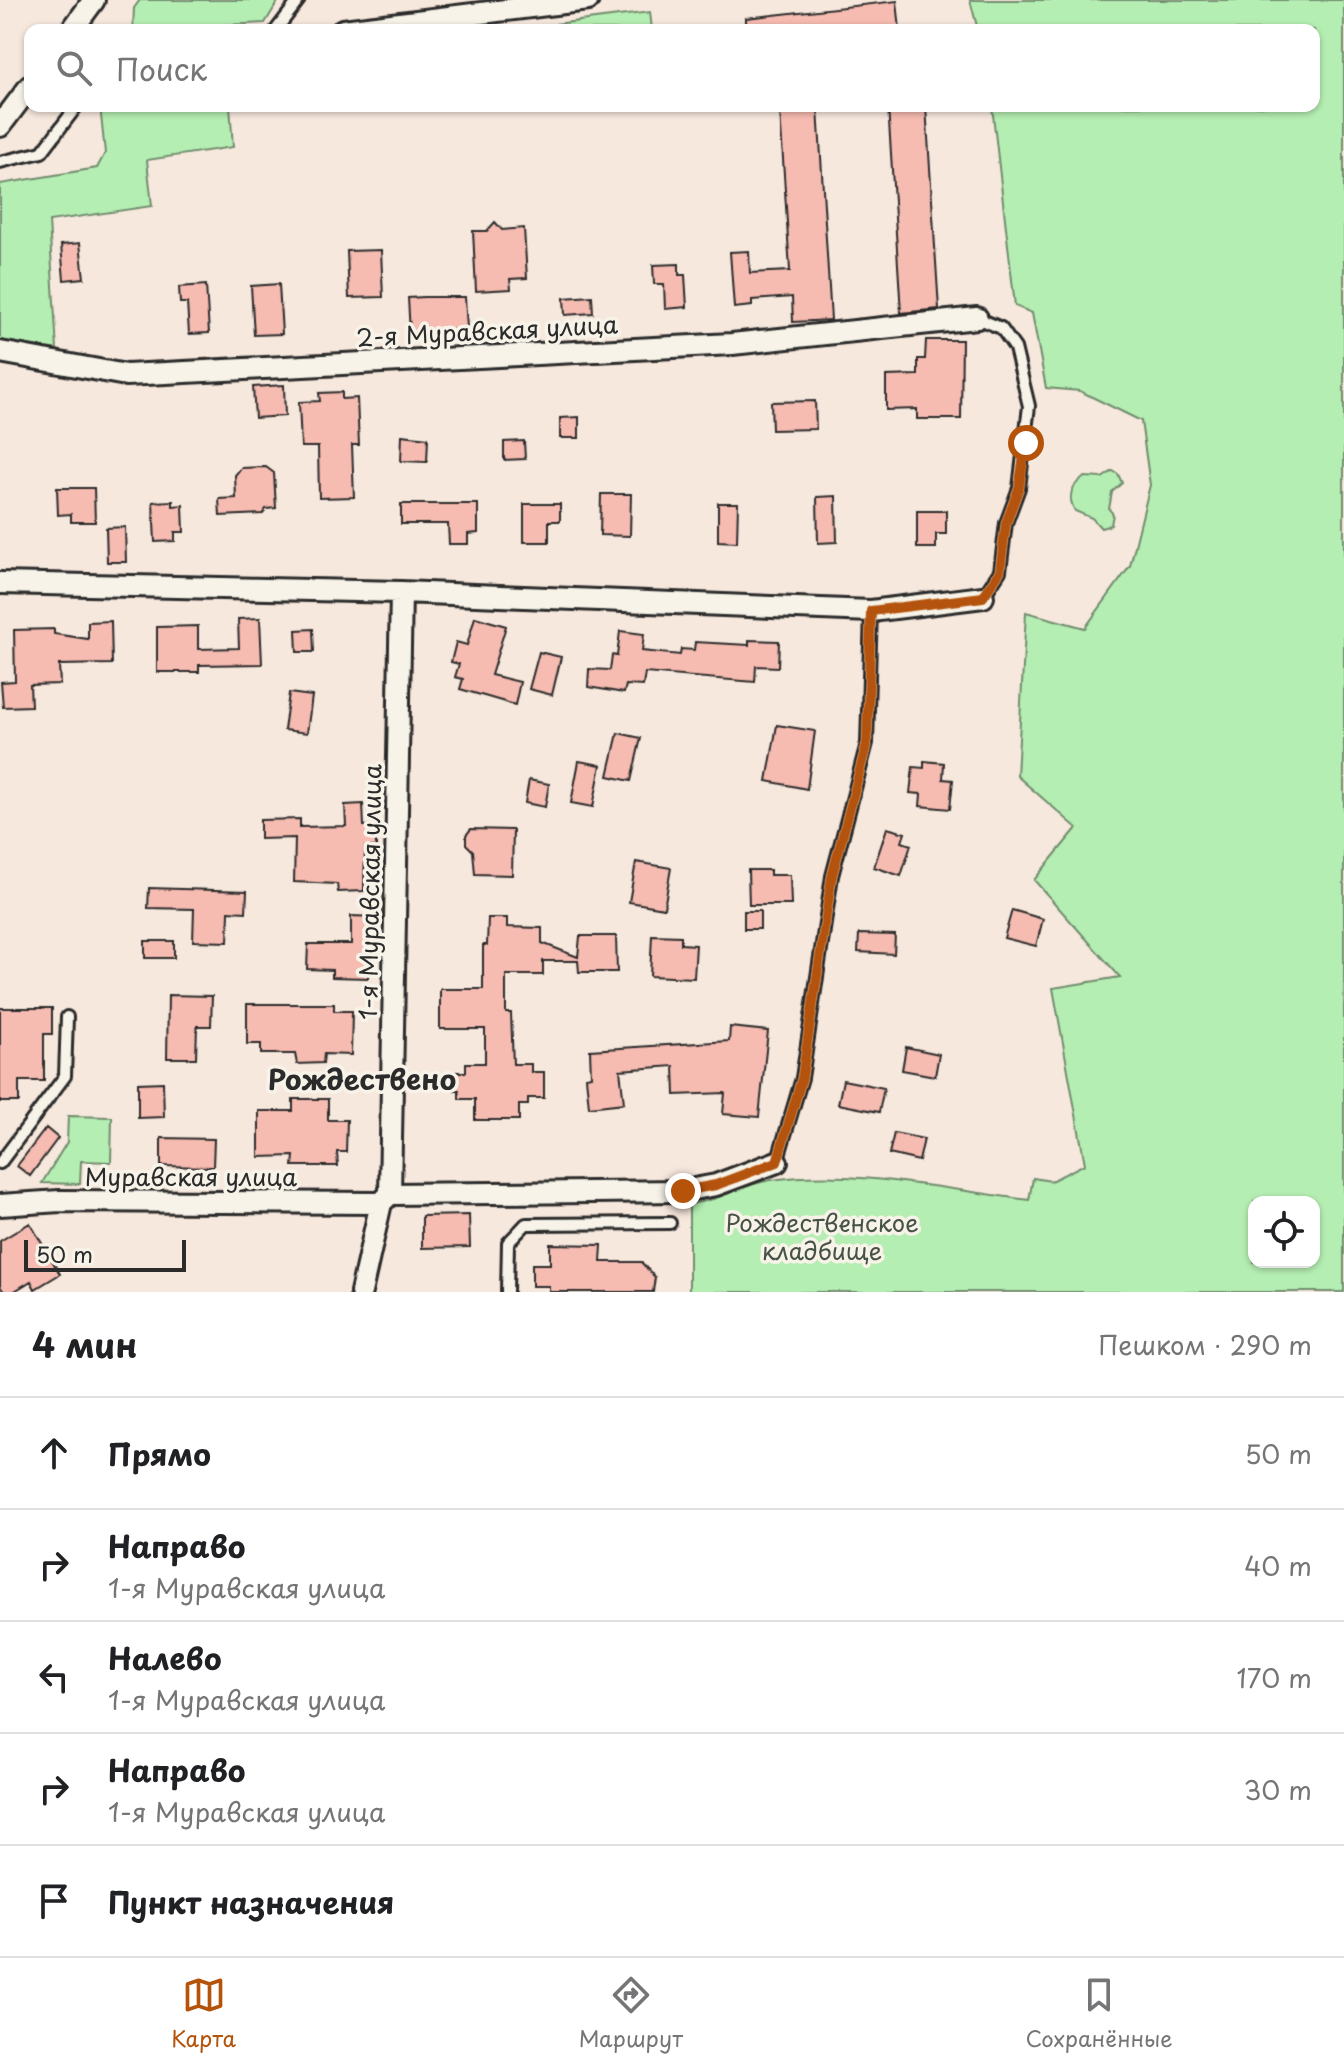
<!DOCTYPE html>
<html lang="ru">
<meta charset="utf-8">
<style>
:root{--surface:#fff;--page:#f2f2f2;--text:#202124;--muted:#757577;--line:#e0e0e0;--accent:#b45309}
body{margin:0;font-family:"Playpen Sans",sans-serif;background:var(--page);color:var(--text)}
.controls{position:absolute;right:24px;bottom:24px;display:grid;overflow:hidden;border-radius:16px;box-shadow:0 2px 6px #0004}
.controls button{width:72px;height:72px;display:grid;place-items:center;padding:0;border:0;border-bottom:2px solid var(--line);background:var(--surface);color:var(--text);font:40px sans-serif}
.scale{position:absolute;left:24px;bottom:20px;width:162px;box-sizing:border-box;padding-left:8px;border:4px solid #2b2b2b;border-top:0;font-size:22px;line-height:28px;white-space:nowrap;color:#2b2b2b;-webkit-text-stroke:6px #f7f3e8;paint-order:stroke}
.stop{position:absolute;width:24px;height:24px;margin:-18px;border:6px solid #b45309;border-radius:50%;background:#fff}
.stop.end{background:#b45309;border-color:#fff;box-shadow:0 2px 8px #0008}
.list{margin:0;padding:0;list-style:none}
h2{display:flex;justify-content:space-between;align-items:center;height:104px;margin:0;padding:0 32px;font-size:34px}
h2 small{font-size:26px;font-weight:400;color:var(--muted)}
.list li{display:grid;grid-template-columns:52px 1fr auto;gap:24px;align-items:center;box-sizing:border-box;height:112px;padding:0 32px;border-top:2px solid var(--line)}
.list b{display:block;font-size:30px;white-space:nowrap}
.list p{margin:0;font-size:26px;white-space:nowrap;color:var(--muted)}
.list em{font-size:26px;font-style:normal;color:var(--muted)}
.icon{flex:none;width:44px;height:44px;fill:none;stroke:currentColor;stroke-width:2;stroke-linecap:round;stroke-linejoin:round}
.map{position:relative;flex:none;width:1344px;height:1292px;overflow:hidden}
.search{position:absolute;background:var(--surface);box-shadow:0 2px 6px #0004;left:24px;right:24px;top:24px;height:88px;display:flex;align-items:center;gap:20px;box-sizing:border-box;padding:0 28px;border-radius:16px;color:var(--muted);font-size:30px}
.sheet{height:664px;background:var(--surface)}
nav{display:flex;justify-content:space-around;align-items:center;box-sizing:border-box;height:112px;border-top:2px solid var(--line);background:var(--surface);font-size:22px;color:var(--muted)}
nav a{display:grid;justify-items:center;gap:4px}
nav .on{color:var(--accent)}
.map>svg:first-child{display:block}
.green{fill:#b5eeb2;stroke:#708c6e;stroke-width:2;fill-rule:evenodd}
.building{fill:#f6bbb1;stroke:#2b2b2b;stroke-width:2}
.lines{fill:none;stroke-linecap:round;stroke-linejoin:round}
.lane-casing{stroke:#2b2b2b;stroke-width:16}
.street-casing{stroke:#2b2b2b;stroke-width:26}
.lane{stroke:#f7f3e8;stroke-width:10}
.street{stroke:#f7f3e8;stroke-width:20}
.route{stroke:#b45309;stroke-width:10}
.labels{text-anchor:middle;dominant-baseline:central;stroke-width:7;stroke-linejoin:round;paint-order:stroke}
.street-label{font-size:24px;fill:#2b2b2b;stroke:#f7f3e8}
.park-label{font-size:24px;fill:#475246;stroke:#f7f3e8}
.quarter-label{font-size:28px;font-weight:bold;fill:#2b2b2b;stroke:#f7f3e8}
</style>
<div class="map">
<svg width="1344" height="1292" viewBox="0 0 1344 1292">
<rect width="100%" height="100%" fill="#f7e8dd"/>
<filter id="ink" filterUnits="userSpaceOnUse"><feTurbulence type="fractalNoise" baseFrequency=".0125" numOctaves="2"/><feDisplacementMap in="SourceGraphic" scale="16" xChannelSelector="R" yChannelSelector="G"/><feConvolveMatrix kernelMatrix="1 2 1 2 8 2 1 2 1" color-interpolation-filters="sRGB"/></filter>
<g filter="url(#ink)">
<!-- green -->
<path class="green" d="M140,0H279L265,23L133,30L134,8Z
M970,0H1344V1292H689V1204C719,1201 743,1184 771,1180C855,1168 946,1190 1029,1200L1033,1178L1051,1181L1085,1164L1053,988L1120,977L1034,880L1077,828L1017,776L1026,612L1085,628L1130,566L1150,485L1141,421L1080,391L1046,388L1032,313L1015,306L992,106H1314V30H978ZM1254,1202H1314V1262H1254Z
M650,12L652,30H556V24Z
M100,106H230L233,147L147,160L152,206L49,221L57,350L0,340V184L97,168L105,153Z
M1113,471L1118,474L1122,483L1112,492L1109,509L1113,514L1111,525L1101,528L1092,518L1075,511C1067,497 1071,485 1085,477L1102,478Z
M68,1116L112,1117L111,1162L81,1161L80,1184L42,1183L67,1142Z"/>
<!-- building -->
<path class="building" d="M897,1L900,30H746V18Z
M888,106H926L939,309L901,313Z
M818,108L831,320L793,322L792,297L752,300V306L734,308L730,252L749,251L750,273L790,271L780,111Z
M495,222L502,230L524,228L527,278L510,279L511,289L476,291L473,231H487Z
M80,243L84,278L64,280L61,245Z
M381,250L383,297L349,298L347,251Z
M679,264V275H685L687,307L665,309L664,284H654L653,265Z
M279,284L282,334L254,335L251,286Z
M206,285L209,333L189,334L187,303H180L179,287Z
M592,296L593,313L565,315L564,298Z
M424,297H465L467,328L410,334L408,298Z
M926,340H962L961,419H917V409L886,410V376L918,375V359H925Z
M284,385L285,416L255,418L253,387Z
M342,392V399L357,398L359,445H352L354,497L319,498L318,447H301L299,402L320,401L319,393Z
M815,401L816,429L772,430L771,402Z
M579,417V438H560V418Z
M402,435L428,438L427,462L401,461Z
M524,441L525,459L504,460V442Z
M266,467L274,473L276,508L266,509L263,514L220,516L219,499L236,498L235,475L241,468Z
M57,488H94L95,522H71V514L58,515Z
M601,494H631L630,536L600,535Z
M836,496L837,542L818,543L817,497Z
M173,501V506L183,505L184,532H175V541L155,542L153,502Z
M718,503H738L737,542L718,541Z
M401,504H478V533L468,534V544H449L448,524H401Z
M524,504H560V521H549V542H524Z
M917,511H946V534H936V548H917Z
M125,527L126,562H107L106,528Z
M475,617L506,626L491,675L520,682L515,705L460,689L463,679L455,677L459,664L451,662L456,642L467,645Z
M260,618L262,664L199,665V672H157V627L198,626V649L239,648L238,619Z
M111,621L112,664L59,665L60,684L30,685L31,706L3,707L1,682L15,681L14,630L54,629V634L88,639V622Z
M313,629L314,652H297L296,630Z
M620,631L644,634L642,651L680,655L681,649L694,650L695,642L749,645V640L779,641L778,667L756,666L755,682L645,673L643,686L626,685L624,693L588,687L589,669L610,670L612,655L617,656Z
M539,652L561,657L552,695L529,689Z
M289,693L312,696L307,733L284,730Z
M777,725L815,731L807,789L767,781Z
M618,733L641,738L631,781L608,776Z
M579,761L601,765L593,807L571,803Z
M924,761L944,763L943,779L953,780L950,809L920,806L921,794L910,793L913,767L924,768Z
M529,780L549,784L545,807L525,803Z
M363,804L364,826L376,825V847H365L364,891L338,892L337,884L294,882L295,838L260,839V820L300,819V827L346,826L345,805Z
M887,828L905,833L902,842L911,845L901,876L874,867Z
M471,829L513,830L512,875L475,874L473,851L466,844V835Z
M636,862L671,868L664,908L629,902Z
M748,870H770V875H790L791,905H749Z
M149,888L247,891L246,912L229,911L228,942L193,941L194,909L148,908Z
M1012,910L1043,919L1036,946L1004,938Z
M744,911H760V929H744Z
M351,916L377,917V935H369L368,978L332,977V970L307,969L308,944H351Z
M488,918H507V927L542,928V943L578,957L580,936H616L617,972H579L578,961H543V975H506V1013H511L513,1064H531V1072H544V1098H528V1105H519V1120H475V1099H459V1090H454V1072H466V1063H485V1029H440V989H483V945H487Z
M859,934L895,935L894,954L858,952Z
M652,935L681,936V944L696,945L694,978L650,976Z
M145,941H174V958H145Z
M168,995L212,996L211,1026H197L196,1058H167Z
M247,1004H334V1011H352L351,1055L324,1054L323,1063L297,1064L295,1054H261V1044H247Z
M0,1008H52V1034H44V1081H19V1102H0Z
M730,1027L768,1031L759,1117L723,1114L725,1093L675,1095L674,1066L620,1070L624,1103L589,1107L586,1077L591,1076L590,1050L729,1041Z
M906,1047L939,1054L935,1076L902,1070Z
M843,1080L884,1088L879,1112L838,1104Z
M163,1082L164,1117L138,1118V1083Z
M293,1099H328V1120H347L346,1152H337L338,1166H293L294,1156L259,1157V1111H293Z
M46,1128L58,1138L30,1176L17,1166Z
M894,1133L924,1139L919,1161L889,1154Z
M161,1138L214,1139L213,1167L161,1166Z
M469,1215L470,1247L422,1248V1216Z
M30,1223L60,1274L35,1289L31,1281L13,1292H4L0,1286V1241Z
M550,1244L602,1245L601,1262H641L655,1277L653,1292H549V1286H532V1264H550Z"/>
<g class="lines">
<!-- lane casing -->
<g class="lane-casing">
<path id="lane" d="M276,30L299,0
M0,162L42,152L77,106
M977,318L1001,328L1015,348L1029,406L1019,488L1006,523L1000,571L983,597
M777,1162L802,1078L832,876L867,743L871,611
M0,1163L65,1076L67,1017
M507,1292L508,1243L526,1224L670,1223"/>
</g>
<!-- street casing -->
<g class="street-casing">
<path id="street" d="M72,30L94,0
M343,30L588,0
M0,126L30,86
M0,352L126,375L732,344L977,318
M0,583L401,592L871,611L983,597
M390,1194L683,1191L716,1185L777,1162
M0,1205L60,1201L381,1203
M361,1292L381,1203L390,1194L401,592"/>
</g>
<!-- lane -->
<use href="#lane" class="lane"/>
<!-- street -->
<use href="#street" class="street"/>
</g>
</g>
<g class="lines" filter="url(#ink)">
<!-- route -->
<path class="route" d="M683,1191L716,1185L777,1162L802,1078L832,876L867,743L871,611L983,597L1000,571L1006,523L1019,488L1026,443"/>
</g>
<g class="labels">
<!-- street labels -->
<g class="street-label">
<text transform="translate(487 330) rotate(-3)">2-я Муравская улица</text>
<text transform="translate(369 892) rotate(-89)">1-я Муравская улица</text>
<text x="191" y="1176">Муравская улица</text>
</g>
<!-- park labels -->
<g class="park-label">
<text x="822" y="1222">Рождественское<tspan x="822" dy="28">кладбище</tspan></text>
</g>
<!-- quarter labels -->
<g class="quarter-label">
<text x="362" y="1078">Рождествено</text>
</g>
</g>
</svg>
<div class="controls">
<button><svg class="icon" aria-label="locate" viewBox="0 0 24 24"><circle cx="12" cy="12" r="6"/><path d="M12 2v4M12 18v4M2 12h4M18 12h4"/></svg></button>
</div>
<div class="scale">50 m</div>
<div class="stop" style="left:1026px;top:443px"></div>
<div class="stop end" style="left:683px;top:1191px"></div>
<div class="search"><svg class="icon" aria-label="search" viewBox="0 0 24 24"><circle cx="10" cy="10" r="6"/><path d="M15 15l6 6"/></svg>Поиск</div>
</div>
<section class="sheet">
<h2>4 мин<small>Пешком · 290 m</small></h2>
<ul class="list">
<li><svg class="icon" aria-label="ahead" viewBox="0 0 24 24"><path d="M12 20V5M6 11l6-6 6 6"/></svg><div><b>Прямо</b></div><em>50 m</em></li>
<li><svg class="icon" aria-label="right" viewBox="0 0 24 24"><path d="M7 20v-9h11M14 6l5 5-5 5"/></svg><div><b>Направо</b><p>1-я Муравская улица</p></div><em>40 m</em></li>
<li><svg class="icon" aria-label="left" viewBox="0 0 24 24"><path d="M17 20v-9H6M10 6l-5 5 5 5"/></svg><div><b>Налево</b><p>1-я Муравская улица</p></div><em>170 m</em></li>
<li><svg class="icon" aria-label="right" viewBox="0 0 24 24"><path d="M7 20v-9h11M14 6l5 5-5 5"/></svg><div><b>Направо</b><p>1-я Муравская улица</p></div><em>30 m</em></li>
<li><svg class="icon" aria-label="arrive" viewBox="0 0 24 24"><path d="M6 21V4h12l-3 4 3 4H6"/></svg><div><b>Пункт назначения</b></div></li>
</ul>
</section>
<nav>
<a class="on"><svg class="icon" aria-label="map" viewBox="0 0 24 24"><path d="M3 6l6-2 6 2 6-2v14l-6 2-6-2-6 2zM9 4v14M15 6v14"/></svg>Карта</a>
<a><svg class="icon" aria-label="directions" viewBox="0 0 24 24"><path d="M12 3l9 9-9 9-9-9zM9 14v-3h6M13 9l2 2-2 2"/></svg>Маршрут</a>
<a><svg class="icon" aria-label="saved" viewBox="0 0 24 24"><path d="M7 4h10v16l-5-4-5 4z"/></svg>Сохранённые</a>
</nav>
